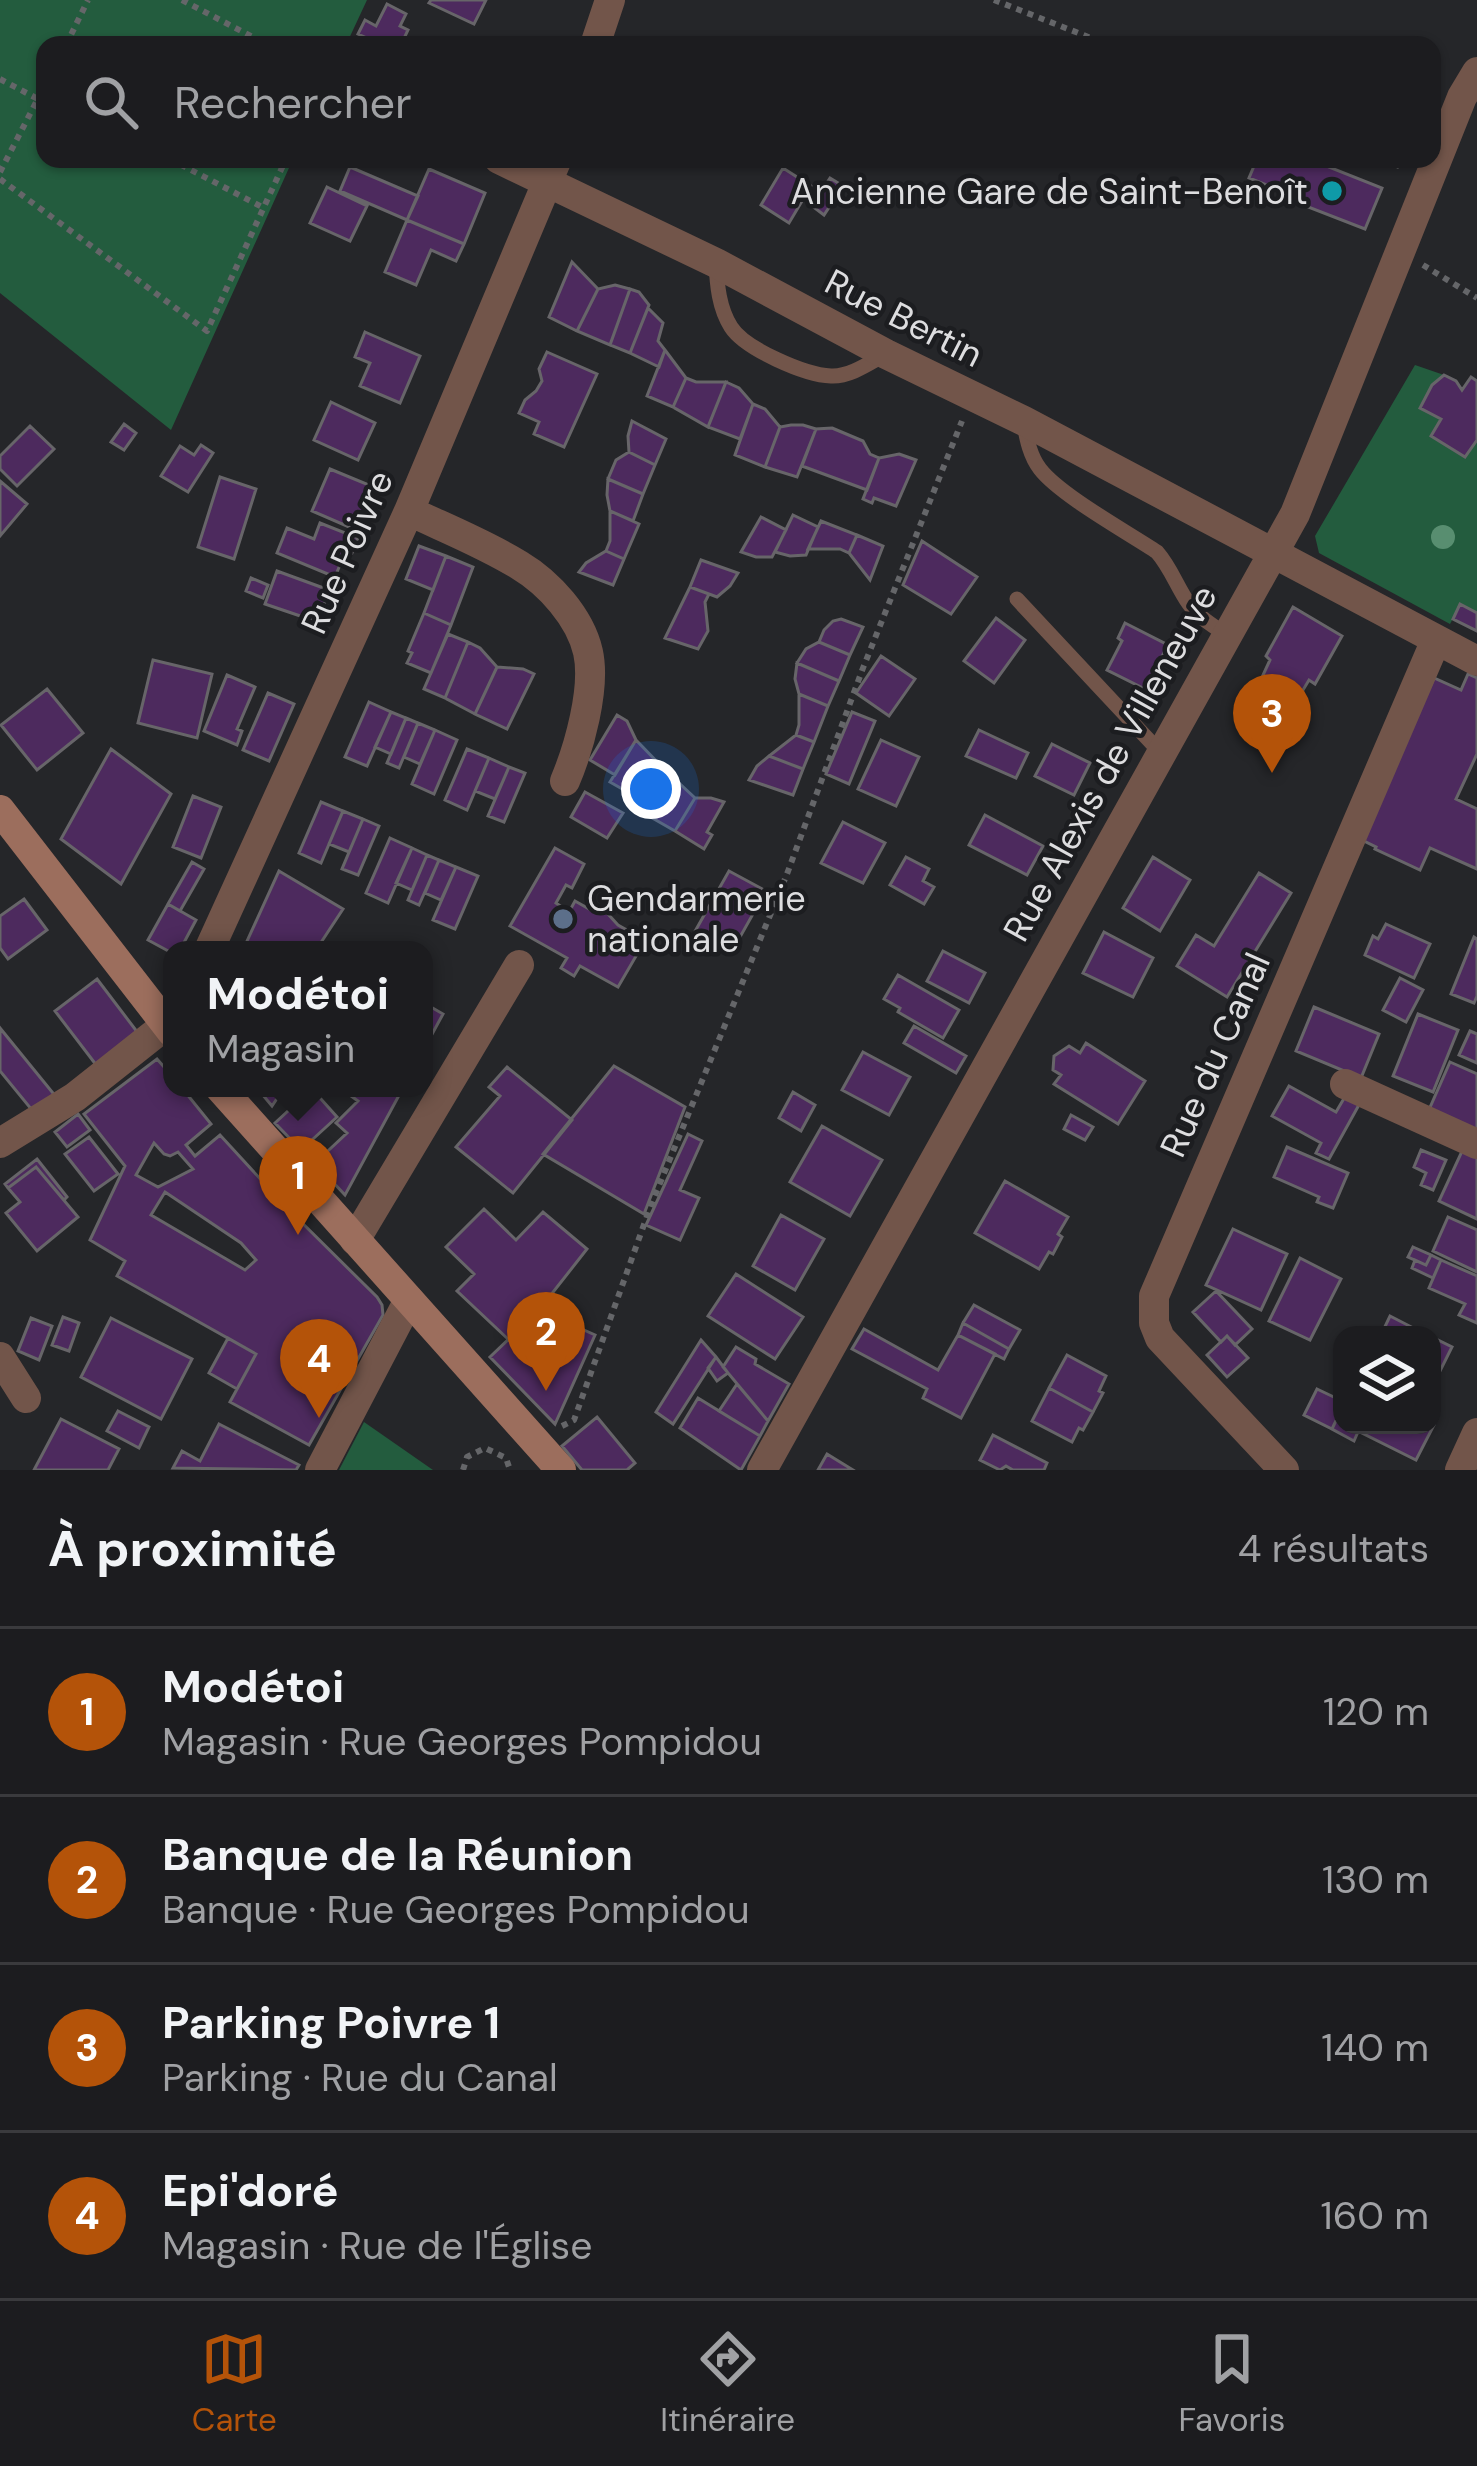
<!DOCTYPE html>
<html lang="fr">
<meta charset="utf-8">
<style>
:root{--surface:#1c1c1f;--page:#252528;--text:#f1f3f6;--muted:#a0a1a4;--line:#3a3a3d;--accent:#b45309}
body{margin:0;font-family:"DM Sans",sans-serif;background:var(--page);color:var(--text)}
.controls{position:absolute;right:36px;bottom:36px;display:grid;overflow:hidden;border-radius:24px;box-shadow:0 3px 9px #0004}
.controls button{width:108px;height:108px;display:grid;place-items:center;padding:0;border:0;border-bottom:3px solid var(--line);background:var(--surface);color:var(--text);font:60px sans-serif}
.you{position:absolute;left:651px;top:789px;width:42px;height:42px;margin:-30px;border:9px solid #fff;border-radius:50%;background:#1a73e8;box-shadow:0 0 0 18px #1a73e833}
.badge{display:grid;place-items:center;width:78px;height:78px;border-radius:50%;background:var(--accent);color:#fff;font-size:39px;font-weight:700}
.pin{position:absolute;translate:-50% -99px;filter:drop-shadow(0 3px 6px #0008)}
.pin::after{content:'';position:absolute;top:63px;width:42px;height:36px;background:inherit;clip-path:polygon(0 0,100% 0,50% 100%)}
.popup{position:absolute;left:163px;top:941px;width:270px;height:156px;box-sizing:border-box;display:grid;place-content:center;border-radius:24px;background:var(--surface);filter:drop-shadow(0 3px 9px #0005);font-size:39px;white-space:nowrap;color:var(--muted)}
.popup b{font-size:45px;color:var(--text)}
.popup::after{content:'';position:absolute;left:50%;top:100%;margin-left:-24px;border:24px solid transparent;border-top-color:var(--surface)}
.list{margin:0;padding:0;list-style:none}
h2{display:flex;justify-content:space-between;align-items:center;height:156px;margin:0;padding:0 48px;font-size:51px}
h2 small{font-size:39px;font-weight:400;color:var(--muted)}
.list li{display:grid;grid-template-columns:78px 1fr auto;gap:36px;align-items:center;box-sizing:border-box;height:168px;padding:0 48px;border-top:3px solid var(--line)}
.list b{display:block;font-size:45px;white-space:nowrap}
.list p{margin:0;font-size:39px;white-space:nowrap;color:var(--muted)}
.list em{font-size:39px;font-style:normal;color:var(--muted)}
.icon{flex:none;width:66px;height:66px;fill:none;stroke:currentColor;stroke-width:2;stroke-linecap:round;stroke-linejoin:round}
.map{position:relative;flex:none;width:1477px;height:1470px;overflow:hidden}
.search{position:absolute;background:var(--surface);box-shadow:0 3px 9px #0004;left:36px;right:36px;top:36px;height:132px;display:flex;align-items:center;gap:30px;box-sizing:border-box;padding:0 42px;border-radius:24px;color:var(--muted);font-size:45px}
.sheet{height:828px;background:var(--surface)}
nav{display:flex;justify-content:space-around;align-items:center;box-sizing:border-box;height:168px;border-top:3px solid var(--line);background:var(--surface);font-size:33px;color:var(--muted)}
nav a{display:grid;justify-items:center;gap:6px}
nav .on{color:var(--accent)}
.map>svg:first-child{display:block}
.green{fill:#235c3e}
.building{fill:#4d2a5e;stroke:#676569;stroke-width:3;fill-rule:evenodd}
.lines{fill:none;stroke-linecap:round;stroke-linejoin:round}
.path{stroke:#656669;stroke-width:6;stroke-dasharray:6 6;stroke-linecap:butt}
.lane{stroke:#72554a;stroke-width:15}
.street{stroke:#72554a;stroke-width:30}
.secondary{stroke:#9c6e5d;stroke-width:30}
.tree{fill:#588e70}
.culture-dot{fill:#0f9aa8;stroke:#1c1d20;stroke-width:4.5}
.service-dot{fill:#5c6f8a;stroke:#1c1d20;stroke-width:4.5}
.labels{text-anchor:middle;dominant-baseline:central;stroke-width:9;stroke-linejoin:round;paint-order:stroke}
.poi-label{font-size:36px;fill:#dddddf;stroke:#1c1d20;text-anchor:end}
.street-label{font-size:36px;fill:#dddddf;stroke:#1c1d20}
</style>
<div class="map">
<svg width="1477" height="1470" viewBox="0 0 1477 1470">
<rect width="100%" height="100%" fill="#252629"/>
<!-- green -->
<path class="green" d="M0,0H367L346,45H45V159H293L171,430L0,293Z
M1415,365L1444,375L1431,385L1420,408L1441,419L1432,437L1464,456L1477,440V613L1460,605L1450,624L1319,553L1315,536Z
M364,1422L433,1470H339Z"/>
<!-- building -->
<path class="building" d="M431,0H486L474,24L429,3Z
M387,4L406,14L400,26L408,30L401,45H368L371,40L358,34L365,20L376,26Z
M1257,159H1288L1304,166L1309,159L1382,188L1365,229L1290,200L1292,195L1249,178Z
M350,167L418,196L407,220L340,191Z
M783,168L811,186L789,223L761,205Z
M429,169L485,193L464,244L407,220Z
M830,178L843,186L824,215L812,206Z
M327,187L367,206L350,241L310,223Z
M407,220L464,244L456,261L431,250L416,285L385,272Z
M572,262L598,289L577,331L549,317Z
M615,285L630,289L610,345L577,331L598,289Z
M630,289L639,292L649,305L630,353L610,345Z
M648,308L663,323L658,341L665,350L659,367L630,353Z
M365,332L420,356L400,403L360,386L370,363L355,357Z
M665,350L686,378L673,407L647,396Z
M547,352L597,374L564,447L534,434L539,422L519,413L525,400L536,391L542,381L539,369Z
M1444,375L1456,381L1462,390L1471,377L1477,381V440L1465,457L1431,436L1441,419L1420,408L1432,385Z
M686,378L696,382H726L708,427L673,407Z
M726,382L739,388L753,404L740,439L708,427Z
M331,402L375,423L358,460L314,440Z
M753,404L765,409L780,427L765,467L735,455Z
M632,421L666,439L655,465L629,452L628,436Z
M124,424L136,433L124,450L111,442Z
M791,425H803L816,429L797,477L765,467L780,427Z
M30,426L54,449L17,486L0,469V456Z
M832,428L863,441L870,454L879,458L867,490L802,466L816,429Z
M201,445L213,453L188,492L161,476L180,446L194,455Z
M629,452L655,465L643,494L608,479L616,460Z
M899,454L916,460L896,506L874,498L872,503L863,499L879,458Z
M330,469L369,485L366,492L372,494L356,530L312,511Z
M220,477L256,489L234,559L198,547Z
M608,479L643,494L633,521L610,511L607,495Z
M0,481L27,504L0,536Z
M610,511L639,524L624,559L606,551L610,541Z
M793,515L818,527L806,555L790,556L775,552Z
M761,517L786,530L772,557H756L741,552Z
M821,521L857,535L849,553L840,549H808Z
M320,523L358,538L352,553L346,550L335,577L277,553L287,528L314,539Z
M857,535L883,546L870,580L849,553Z
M922,541L977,577L951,614L903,585Z
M419,546L446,556L433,590L406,579Z
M606,551L624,559L613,585L579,572L586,563Z
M446,556L473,567L451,625L424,613Z
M701,560L738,573L730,586L717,597L690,587Z
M277,571L329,590L318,622L265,604Z
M251,578L268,585L263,598L246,591Z
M690,587L709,594L705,602L708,631L698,649L665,638Z
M1460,604L1477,613V631L1453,619Z
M1293,607L1342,636L1315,684L1309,680L1300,695L1263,675L1270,660L1266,656Z
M424,613L451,625L431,673L407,663L412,653L408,651Z
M996,618L1025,640L994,683L964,661Z
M841,619L863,627L850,655L819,642L824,630L833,621Z
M1125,623L1168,645L1145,689L1107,670L1122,641L1118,638Z
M448,634L468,642L445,698L424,689Z
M468,642L480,648L497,667L475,714L445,698Z
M819,642L850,655L839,681L797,663L806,649Z
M881,656L915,679L889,716L856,693Z
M153,660L212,674L197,738L138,723Z
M797,663L839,681L828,706L799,694L795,679Z
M497,667L523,669L534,674L507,729L475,714Z
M1468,674L1477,678V754L1456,799L1477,809V869L1430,848L1420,870L1375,849L1376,847L1360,839L1434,678L1461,690Z
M227,675L255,687L237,729L242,731L237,745L204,731Z
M47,689L83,733L37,770L1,725Z
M268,693L294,704L269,761L243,750Z
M799,694L828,706L814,742L796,735L799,725Z
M369,702L391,712L367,766L345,757Z
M391,712L406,718L391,754L375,747Z
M852,712L875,721L849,784L826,774Z
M617,715L627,721L636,740L615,775L590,760Z
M406,718L418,723L399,768L387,763Z
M418,723L435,730L420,764L404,757Z
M435,730L457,740L434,794L412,784Z
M979,730L1028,753L1016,778L966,756Z
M796,735L814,742L803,769L769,756Z
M636,740L664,769L645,802L610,782Z
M881,740L919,757L896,806L858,789Z
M1052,744L1090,763L1074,795L1035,776Z
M111,749L171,794L121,884L61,839Z
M467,749L489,758L467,810L445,800Z
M769,756L803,769L793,795L749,780L757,766Z
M489,758L509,767L495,799L475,791Z
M509,767L525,773L504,822L488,816Z
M664,769L695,798L675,831L640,811Z
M585,792L623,813L607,838L571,817Z
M193,796L221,807L201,858L173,847Z
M695,798H711L724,802L707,832L712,835L704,849L675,831Z
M321,802L343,811L321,863L299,853Z
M343,811L363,819L349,852L329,844Z
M985,815L1043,846L1027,875L969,845Z
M363,819L379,826L358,875L342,869Z
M843,822L885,843L863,883L821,863Z
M390,838L412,848L388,903L366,893Z
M412,848L427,855L412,890L396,883Z
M555,848L584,864L572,888L566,885L556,903L569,912L575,901L591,910L607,913L618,925L632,933L627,945L639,951L618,987L580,966L574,976L561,968L567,958L510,926Z
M427,855L439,860L419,905L408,900Z
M906,857L929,869L923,881L934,887L924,904L890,885Z
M1153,857L1190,880L1160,931L1123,908Z
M439,860L456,867L441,900L425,893Z
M192,862L204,869L180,911L168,904Z
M456,867L478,876L455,929L433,920Z
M279,871L343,909L316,950H243Z
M729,871L766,891L731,953L714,943L708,953L689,942Z
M1259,873L1291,893L1227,997L1177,966L1196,935L1214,946Z
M24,899L47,930L8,959L0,948V916Z
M168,904L196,920L180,950H172V953L148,940Z
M1386,924L1430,944L1414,978L1365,955L1373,936L1378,939Z
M1104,932L1153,958L1133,997L1083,973Z
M1474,937L1477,939V996L1474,1003L1451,994Z
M943,951L985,973L969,1003L927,981Z
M898,975L959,1010L943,1038L898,1012L900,1008L884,999Z
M1400,978L1423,990L1406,1022L1383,1010Z
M97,979L138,1033L97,1066L55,1011Z
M424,1003L443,1014L424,1049Z
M1314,1007L1379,1034L1361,1078L1296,1051Z
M1418,1014L1458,1030L1433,1092L1393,1076Z
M914,1026L966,1056L956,1073L904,1043Z
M0,1028L57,1098L36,1115L0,1071Z
M1470,1031L1477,1034V1063L1459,1055Z
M1086,1043L1145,1081L1118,1124L1054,1084L1061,1075L1053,1070L1054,1056L1069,1046L1080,1053Z
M863,1052L910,1077L889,1115L842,1090Z
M157,1059L172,1076V1088H182L211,1124L186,1145L195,1156L220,1135L285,1206L377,1297L382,1305L383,1315L309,1445L230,1402L256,1354L117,1276L125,1261L90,1240L125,1166L84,1114ZM154,1143L164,1154L170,1156L178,1152L193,1169L158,1187L136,1175ZM165,1192L241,1243L256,1260L245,1270L151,1215Z
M1450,1062L1477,1074V1134L1428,1112Z
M614,1066L685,1107L644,1214L543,1154Z
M507,1067L572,1120L513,1193L456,1147L500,1096L489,1087Z
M1289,1086L1336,1112L1346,1095L1360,1103L1329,1159L1316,1153L1321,1143L1272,1116Z
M257,1088H284L272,1106Z
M340,1088H403L345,1195L315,1163L347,1133L336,1123L358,1101Z
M312,1089L337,1117L301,1150L275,1123Z
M793,1092L815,1105L801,1131L779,1118Z
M78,1114L90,1130L67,1147L55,1132Z
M1071,1115L1093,1127L1085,1140L1064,1129Z
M822,1126L882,1160L850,1216L790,1182Z
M688,1134L702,1141L680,1190L699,1198L680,1240L646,1225Z
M89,1137L118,1174L94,1191L65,1154Z
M1287,1147L1348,1173L1333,1208L1317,1202L1319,1197L1274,1177Z
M1463,1149L1477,1156V1219L1439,1201Z
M1421,1150L1446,1160L1433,1190L1421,1185L1426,1173L1414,1167Z
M37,1159L67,1197L64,1200L36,1167L8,1188L5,1184Z
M36,1167L78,1217L37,1251L6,1213L20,1202L8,1188Z
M1005,1181L1068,1217L1058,1234L1062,1237L1053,1254L1049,1252L1039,1269L975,1233Z
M484,1209L516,1240L543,1212L587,1249L539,1310L509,1340L457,1291L474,1274L446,1247Z
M781,1215L824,1239L795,1290L753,1266Z
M1448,1217L1477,1230V1272L1433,1251Z
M1233,1229L1287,1254L1261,1310L1206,1285Z
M1413,1247L1431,1255L1426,1265L1408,1257Z
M1431,1255L1441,1260L1433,1278L1412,1268L1415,1260L1426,1265Z
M1300,1258L1341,1279L1310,1340L1269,1321Z
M1441,1260L1477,1276V1323L1459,1315L1465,1304L1429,1288Z
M736,1274L803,1317L775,1359L708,1316Z
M1216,1291L1252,1329L1235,1345L1227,1336L1221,1342L1193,1312Z
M974,1305L1020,1330L1009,1349L963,1323Z
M539,1310L595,1335L555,1424L490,1357Z
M1390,1316L1427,1335H1381Z
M63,1317L79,1323L69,1351L52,1345Z
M31,1318L52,1326L39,1360L18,1351Z
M111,1318L192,1359L161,1419L81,1377Z
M963,1323L1009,1349L1004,1359L958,1335Z
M864,1329L938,1370L958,1335L995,1354L961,1418L923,1398L927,1389L852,1349Z
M1227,1336L1248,1358L1227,1377L1207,1355Z
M1432,1337L1452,1347L1432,1387Z
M228,1338L256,1354L237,1389L209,1373Z
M701,1340L716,1357L673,1424L656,1412Z
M736,1347L756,1359L755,1364L789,1384L768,1421L723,1367Z
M1067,1355L1106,1376L1099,1391L1103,1393L1093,1412L1049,1388Z
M716,1357L728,1373L717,1381L708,1368Z
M737,1384L768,1421L760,1436L719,1411Z
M1049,1388L1093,1412L1083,1430L1079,1428L1072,1442L1032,1421Z
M1317,1389L1342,1401V1408L1332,1429L1304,1415Z
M698,1398L760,1436L741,1470L680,1428Z
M118,1411L149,1427L139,1448L107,1431Z
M1340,1412L1342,1425H1361L1354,1441L1332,1429Z
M597,1417L635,1463L627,1470H582L562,1446Z
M61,1419L119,1449L108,1470H34Z
M219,1424L299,1465L296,1470L173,1468L182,1451L200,1461Z
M1366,1425L1432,1424L1434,1425L1416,1460L1362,1433Z
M993,1435L1047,1463L1044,1470H1013L1006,1466L1000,1470L980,1460Z
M827,1454L853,1470H818Z"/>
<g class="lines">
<!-- path -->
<path class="path" d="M182,0L268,45
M994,0L1109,45
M66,45L88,0
M0,79L38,99
M170,159L264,208
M1383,159L1401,167
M0,172L45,85
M0,179L207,331L286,159
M1423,265L1477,298
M562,1426L574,1420L651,1205L787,874L863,668L962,421
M463,1470L467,1457L485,1448L506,1458L510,1470"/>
<!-- lane -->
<path class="lane" d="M716,263C717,285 719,308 731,327C745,349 805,375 831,376C849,377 868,364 884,355
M1024,424C1027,440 1030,456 1040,469C1060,495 1127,532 1157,552C1171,568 1177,587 1189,604C1198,617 1214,626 1228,636
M1017,599L1160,752"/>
<!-- street -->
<path class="street" d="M595,45L610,0
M499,159L716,263L886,354L1024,421L1477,661
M409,511C445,528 485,544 519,565C549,583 580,617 588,652C596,688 579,748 565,781
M209,950L409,511L557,159
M1345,1084L1477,1144
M0,1143L75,1097L166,1025L172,1017
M355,1240L519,965
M0,1357L26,1398
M320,1470L409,1300
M762,1470L1295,514L1462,97L1477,72
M1284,1470L1160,1338L1154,1323V1296L1436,640
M1460,1470L1477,1433"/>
<!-- secondary -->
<path class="secondary" d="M0,810L172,1032
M220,1088L561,1470"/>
</g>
<!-- trees -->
<circle class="tree" cx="1443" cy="537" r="12"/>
<!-- markers -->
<circle class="culture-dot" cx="1332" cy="191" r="12"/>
<circle class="service-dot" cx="563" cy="919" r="12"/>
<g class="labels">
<!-- poi labels -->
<g class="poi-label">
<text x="1308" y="191">Ancienne Gare de Saint-Benoît</text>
<text x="587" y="898" text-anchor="start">Gendarmerie<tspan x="587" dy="41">nationale</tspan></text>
</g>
<!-- street labels -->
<g class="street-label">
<text transform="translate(904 318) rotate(27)">Rue Bertin</text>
<text transform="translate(347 552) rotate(-66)">Rue Poivre</text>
<text transform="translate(1110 763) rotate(-61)">Rue Alexis de Villeneuve</text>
<text transform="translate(1215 1055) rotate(-66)">Rue du Canal</text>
</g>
</g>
</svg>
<div class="controls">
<button><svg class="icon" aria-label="layers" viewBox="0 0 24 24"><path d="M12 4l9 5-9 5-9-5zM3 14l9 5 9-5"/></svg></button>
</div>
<div class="you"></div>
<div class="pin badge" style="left:298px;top:1235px">1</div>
<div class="popup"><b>Modétoi</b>Magasin</div>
<div class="pin badge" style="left:546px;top:1391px">2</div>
<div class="pin badge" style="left:1272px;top:773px">3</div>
<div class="pin badge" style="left:319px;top:1418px">4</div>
<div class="search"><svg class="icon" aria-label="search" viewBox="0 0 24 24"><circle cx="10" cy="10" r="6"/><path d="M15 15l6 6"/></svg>Rechercher</div>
</div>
<section class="sheet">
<h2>À proximité<small>4 résultats</small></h2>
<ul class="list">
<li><span class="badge">1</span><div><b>Modétoi</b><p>Magasin · Rue Georges Pompidou</p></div><em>120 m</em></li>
<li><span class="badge">2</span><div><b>Banque de la Réunion</b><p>Banque · Rue Georges Pompidou</p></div><em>130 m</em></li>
<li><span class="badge">3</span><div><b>Parking Poivre 1</b><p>Parking · Rue du Canal</p></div><em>140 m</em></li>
<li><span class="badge">4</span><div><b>Epi'doré</b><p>Magasin · Rue de l'Église</p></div><em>160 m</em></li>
</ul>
</section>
<nav>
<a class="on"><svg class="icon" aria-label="map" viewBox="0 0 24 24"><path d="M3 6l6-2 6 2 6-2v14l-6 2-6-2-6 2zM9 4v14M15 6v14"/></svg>Carte</a>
<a><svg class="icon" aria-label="directions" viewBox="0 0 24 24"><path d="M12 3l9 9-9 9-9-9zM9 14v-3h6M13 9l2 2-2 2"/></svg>Itinéraire</a>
<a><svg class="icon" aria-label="saved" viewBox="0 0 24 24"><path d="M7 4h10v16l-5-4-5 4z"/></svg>Favoris</a>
</nav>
